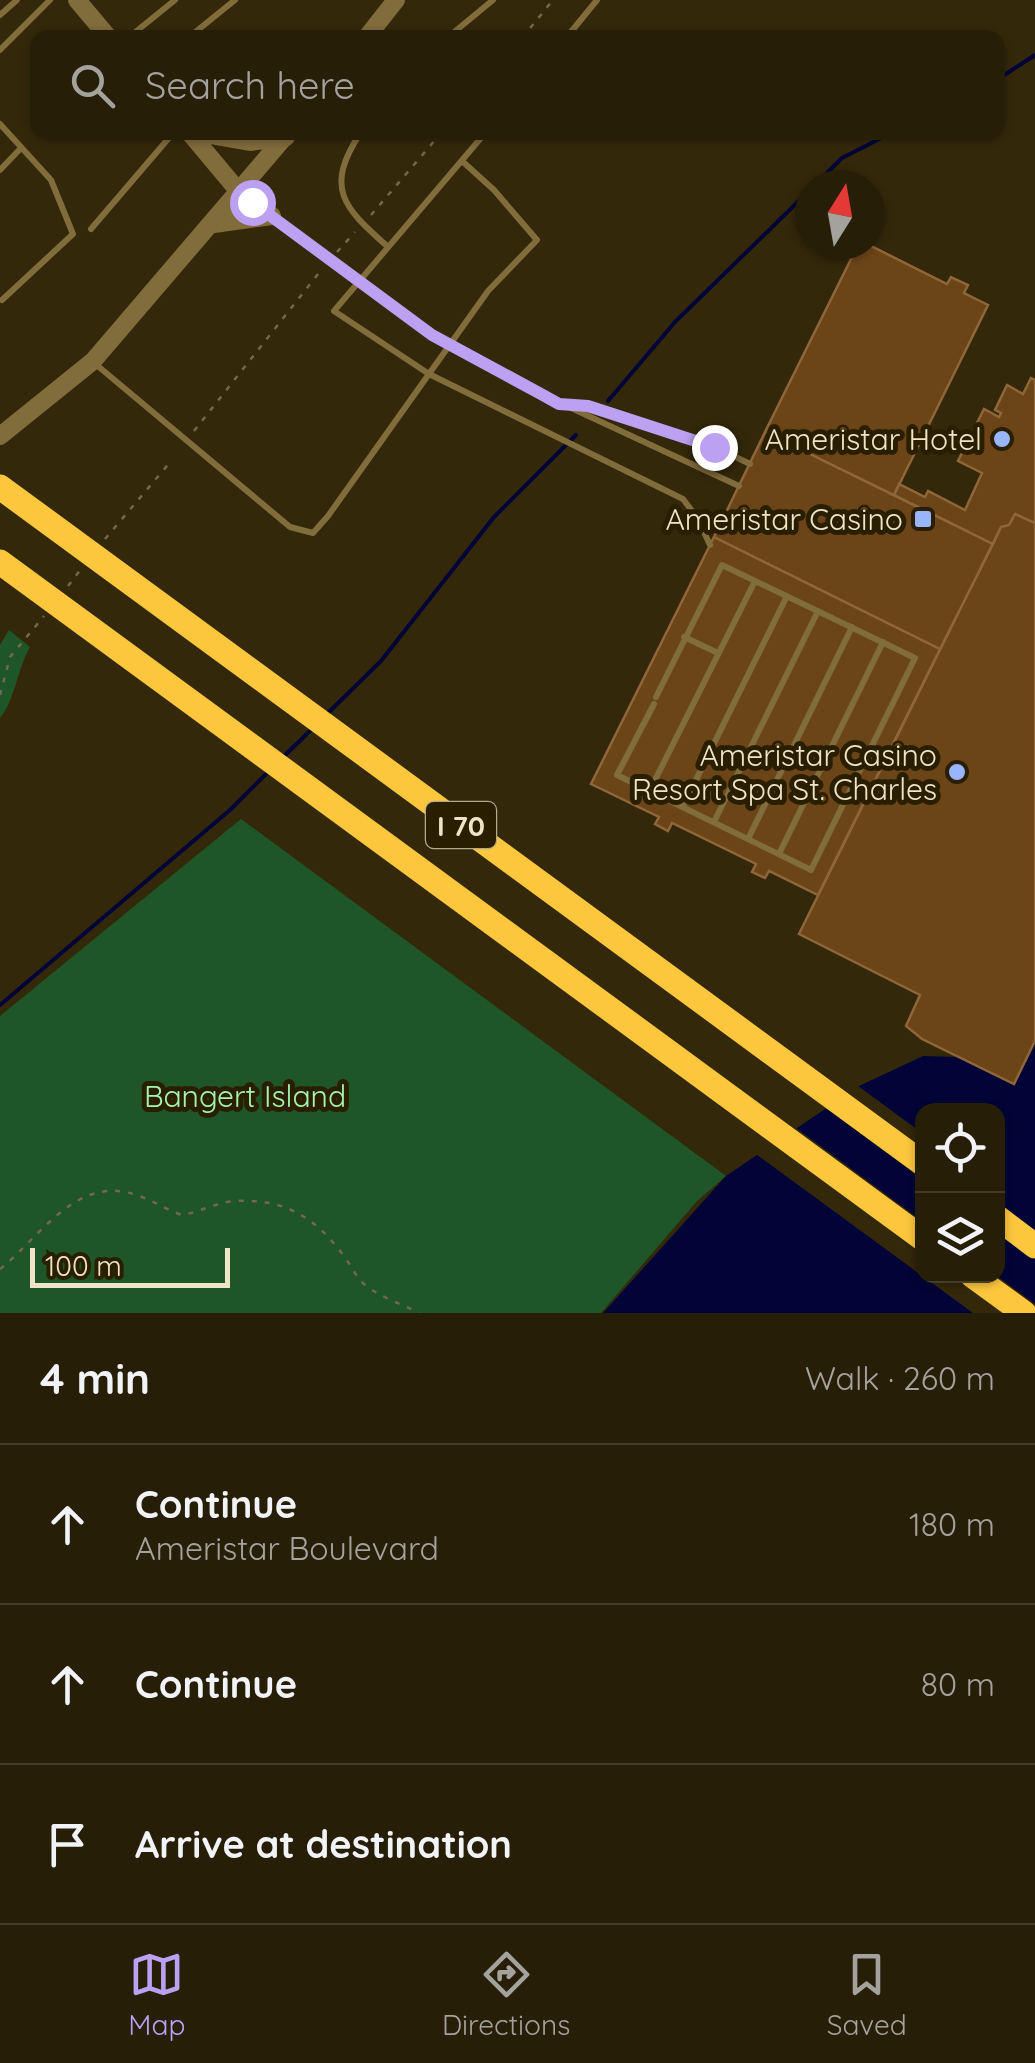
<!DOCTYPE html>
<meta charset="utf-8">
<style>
:root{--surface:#271e08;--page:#332b16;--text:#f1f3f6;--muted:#a4a29c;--line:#433c29;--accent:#bca0f2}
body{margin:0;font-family:Quicksand,sans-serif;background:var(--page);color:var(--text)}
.controls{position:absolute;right:30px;bottom:30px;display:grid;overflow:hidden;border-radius:20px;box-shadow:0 2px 8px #0004}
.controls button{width:90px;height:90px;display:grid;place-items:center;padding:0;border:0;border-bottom:2px solid var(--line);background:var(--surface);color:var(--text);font:50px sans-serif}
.compass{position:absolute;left:795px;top:170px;width:90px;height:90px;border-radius:50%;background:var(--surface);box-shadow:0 2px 8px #0004;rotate:11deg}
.scale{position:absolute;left:30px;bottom:25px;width:200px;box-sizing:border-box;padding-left:10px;border:5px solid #f0e4c7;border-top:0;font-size:28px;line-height:35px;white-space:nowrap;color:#f0e4c7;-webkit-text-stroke:8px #2a1e01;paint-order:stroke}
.stop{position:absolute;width:30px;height:30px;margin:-22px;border:8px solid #bca0f2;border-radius:50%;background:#fff}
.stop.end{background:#bca0f2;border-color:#fff;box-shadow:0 2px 10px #0008}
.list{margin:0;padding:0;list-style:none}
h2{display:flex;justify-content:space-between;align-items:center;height:130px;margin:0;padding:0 40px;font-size:42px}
h2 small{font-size:32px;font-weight:400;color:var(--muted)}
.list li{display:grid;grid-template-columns:65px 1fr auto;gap:30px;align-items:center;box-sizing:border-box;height:160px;padding:0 40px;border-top:2px solid var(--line)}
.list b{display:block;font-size:38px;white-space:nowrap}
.list p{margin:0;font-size:32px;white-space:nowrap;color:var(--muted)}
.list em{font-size:32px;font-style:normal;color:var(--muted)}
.icon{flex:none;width:55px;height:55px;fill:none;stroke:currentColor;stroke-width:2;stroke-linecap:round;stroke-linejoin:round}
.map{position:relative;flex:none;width:1035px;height:1313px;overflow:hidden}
.search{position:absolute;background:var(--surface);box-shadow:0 2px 8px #0004;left:30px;right:30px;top:30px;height:110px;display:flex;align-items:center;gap:25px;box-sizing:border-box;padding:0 35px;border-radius:20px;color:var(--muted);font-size:38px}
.sheet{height:610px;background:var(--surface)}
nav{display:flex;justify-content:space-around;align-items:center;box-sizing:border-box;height:140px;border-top:2px solid var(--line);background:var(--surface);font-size:28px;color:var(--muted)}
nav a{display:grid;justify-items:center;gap:5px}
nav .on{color:var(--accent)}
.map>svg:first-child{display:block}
.green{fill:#1e5628}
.water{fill:#020437;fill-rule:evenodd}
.pier{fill:#34280a}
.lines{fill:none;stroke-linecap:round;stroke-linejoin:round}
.stream{stroke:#020437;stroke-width:4}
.building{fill:#6b4518;stroke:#8f663a;stroke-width:2.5}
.path{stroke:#74684b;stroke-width:2.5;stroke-dasharray:5 8;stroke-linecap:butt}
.service{stroke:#816c3c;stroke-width:6}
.tertiary{stroke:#816c3c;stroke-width:18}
.motorway{stroke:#fcc73c;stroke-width:25}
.service-bridge{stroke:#816c3c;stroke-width:6}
.motorway-bridge{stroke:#fcc73c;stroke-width:25}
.route{stroke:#bca0f2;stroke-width:12}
.poi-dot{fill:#98b5fd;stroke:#2a1e01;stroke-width:4}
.labels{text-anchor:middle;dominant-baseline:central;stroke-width:10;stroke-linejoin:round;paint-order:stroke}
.shield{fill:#2a1e01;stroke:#b5a98c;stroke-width:2.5}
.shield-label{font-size:28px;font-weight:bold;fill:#f0e4c7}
.poi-label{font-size:30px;fill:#f0e4c7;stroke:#2a1e01;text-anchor:end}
.park-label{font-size:30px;fill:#a3f5ac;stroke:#2a1e01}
</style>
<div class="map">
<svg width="1035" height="1313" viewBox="0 0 1035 1313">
<rect width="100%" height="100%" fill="#34280a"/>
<!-- green -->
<path class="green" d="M9,630L30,647C17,669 16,698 0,718V645Z
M241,819L726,1176L697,1201L601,1313H0V1016Z"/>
<!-- water -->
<path class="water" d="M1035,1041V1313H603L726,1176L859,1086L923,1056L959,1057L1014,1084ZM922,1110H998V1276H922Z"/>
<!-- pier -->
<path class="pier" d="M854,1083L922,1133V1179L822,1105Z
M792,1125L922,1221V1276H997L1035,1304V1313H973L753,1152Z"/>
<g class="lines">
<!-- stream -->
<path class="stream" d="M998,79L1035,55
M815,185L842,158L893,132
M608,401L675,322L810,190
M328,713L381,661L494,517L576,435
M282,758L311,730
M0,1005L230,810L268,772"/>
</g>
<!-- building -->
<path class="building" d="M858,245H869L947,284L951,277L968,285L964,293L988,305L894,495L765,432Z
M1031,378L1035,380V523L1015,514L1009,525L1001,527L993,544L894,495L899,484L925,497L928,491L965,510L982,473L958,461L984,409L999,417L1001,413L995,410L1007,385L1023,394Z
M765,432L993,544L940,649L714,537Z
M1015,514L1035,523V1041L1014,1084L922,1039L906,1026L920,995L799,934L1001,527L1009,525Z
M714,537L940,649L818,895L769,871L765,878L752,872L756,864L672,823L668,831L655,824L659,817L591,784Z"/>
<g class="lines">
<!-- path -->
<path class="path" d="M522,38L553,0
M371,215L442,132
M337,252L355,232
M194,431L322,269
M105,539L172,460
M68,586L81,569
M0,695L10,657L44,616
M0,1269C41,1237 77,1172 139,1196C154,1201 167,1210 182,1215C200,1212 217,1202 235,1201C285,1198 317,1218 346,1259C352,1267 356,1277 364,1284C381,1298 400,1303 419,1313"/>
<!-- service -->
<path class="service" d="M0,15L17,0
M128,38L175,0
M188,38L235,0
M447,38L493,0
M566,38L597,0
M0,50L50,0
M0,124L51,180L73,234L2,300
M361,132C324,188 343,207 387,246
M486,132L334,311L429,374L683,499L698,519L710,545
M0,170L21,148
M241,194L267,213
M91,229L174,132
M93,362L290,527L313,533L328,516L488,291L537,240L494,190L462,161
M562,404L588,405L715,447L750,464
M684,637L718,653
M654,704L617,775L811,870L915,658L722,565L656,697
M650,790L755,581
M683,806L787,596
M714,822L818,611
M748,839L852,627
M779,854L883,642"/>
<!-- tertiary -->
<path class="tertiary" d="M77,0L109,38
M366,38L396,0
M189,132L240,193
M193,132L250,142L286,137
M214,224L272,216
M0,436L93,361L289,132"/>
<!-- motorway -->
<path class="motorway" d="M998,1218L1035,1246
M973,1276L1024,1313"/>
<!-- service-bridge -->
<path class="service-bridge" d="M276,220L432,335L541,394L739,486"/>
<!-- motorway-bridge -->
<path class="motorway-bridge" d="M0,487L922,1163
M0,562L922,1238"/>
</g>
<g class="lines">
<!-- route -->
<path class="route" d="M252,202L432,335L541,394L559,404L588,406L714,447"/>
</g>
<!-- markers -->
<g class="poi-dot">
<circle cx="1002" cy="439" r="10"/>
<rect x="913" y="509" width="20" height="20" rx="5"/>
<circle cx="957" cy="772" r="10"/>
</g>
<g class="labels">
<!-- shield labels -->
<rect class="shield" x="426" y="802" width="70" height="46" rx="8"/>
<g class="shield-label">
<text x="461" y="825">I 70</text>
</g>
<!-- poi labels -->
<g class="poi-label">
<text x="982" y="439">Ameristar Hotel</text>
<text x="903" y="519">Ameristar Casino</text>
<text x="937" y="755">Ameristar Casino<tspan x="937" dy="34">Resort Spa St. Charles</tspan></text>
</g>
<!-- park labels -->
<g class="park-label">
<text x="245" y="1096">Bangert Island</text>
</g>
</g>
</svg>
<div class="controls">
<button><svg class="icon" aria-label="locate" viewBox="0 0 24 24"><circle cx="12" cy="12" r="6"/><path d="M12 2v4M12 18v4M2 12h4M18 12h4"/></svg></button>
<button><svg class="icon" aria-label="layers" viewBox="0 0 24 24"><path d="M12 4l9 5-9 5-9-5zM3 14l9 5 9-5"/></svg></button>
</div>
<svg class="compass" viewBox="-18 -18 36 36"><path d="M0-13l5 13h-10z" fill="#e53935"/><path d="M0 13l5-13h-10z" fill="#a4a29c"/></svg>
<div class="scale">100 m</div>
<div class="stop" style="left:252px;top:202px"></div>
<div class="stop end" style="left:714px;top:447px"></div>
<div class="search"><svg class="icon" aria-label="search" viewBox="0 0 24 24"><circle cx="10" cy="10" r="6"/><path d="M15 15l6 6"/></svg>Search here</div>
</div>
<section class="sheet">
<h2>4 min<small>Walk · 260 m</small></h2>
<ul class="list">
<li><svg class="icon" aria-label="ahead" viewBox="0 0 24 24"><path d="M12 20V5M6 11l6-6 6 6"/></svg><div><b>Continue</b><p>Ameristar Boulevard</p></div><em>180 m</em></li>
<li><svg class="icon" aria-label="ahead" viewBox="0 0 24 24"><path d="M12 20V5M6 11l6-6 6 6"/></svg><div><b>Continue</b></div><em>80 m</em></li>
<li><svg class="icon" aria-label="arrive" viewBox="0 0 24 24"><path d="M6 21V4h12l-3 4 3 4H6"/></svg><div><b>Arrive at destination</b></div></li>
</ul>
</section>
<nav>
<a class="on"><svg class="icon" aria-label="map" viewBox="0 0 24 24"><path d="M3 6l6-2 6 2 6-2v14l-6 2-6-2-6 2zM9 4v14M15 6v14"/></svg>Map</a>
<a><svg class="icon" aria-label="directions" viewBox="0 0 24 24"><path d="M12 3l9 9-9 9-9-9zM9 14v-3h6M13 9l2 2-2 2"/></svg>Directions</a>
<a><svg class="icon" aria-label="saved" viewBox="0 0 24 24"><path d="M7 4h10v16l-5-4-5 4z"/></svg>Saved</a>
</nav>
